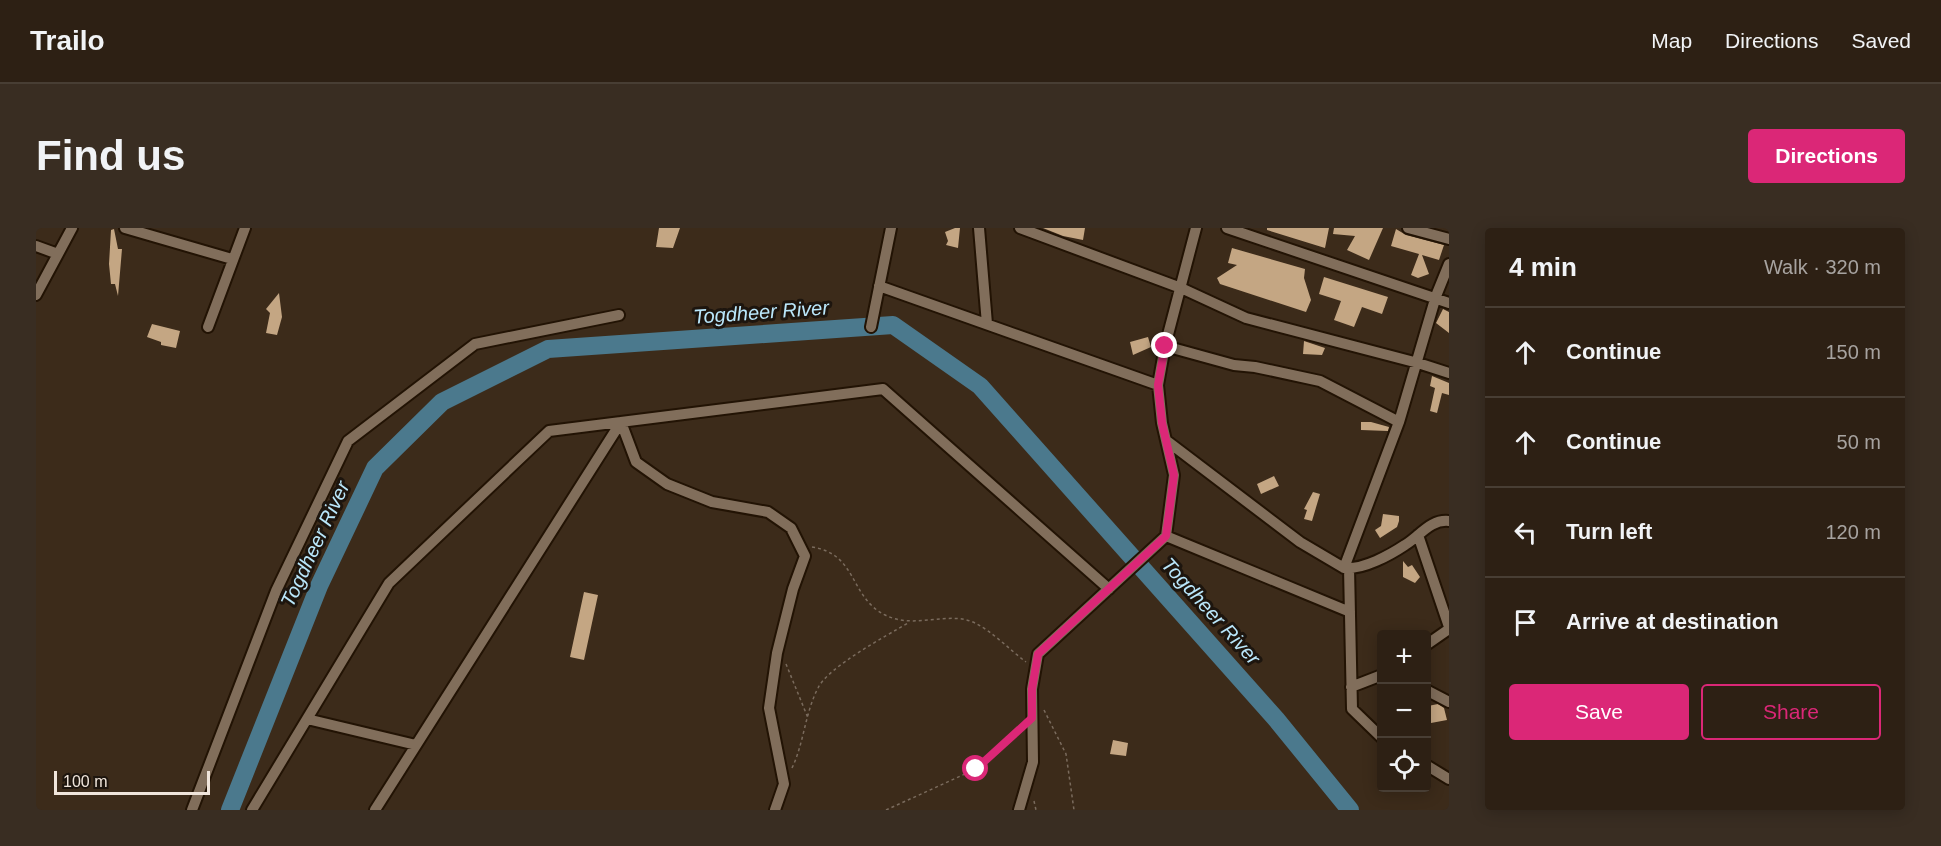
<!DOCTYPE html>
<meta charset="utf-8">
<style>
:root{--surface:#2d2014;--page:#392d22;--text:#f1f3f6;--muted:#a7a3a0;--line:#483e34;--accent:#db2777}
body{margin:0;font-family:Arial,sans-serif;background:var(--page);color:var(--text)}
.controls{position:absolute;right:18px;bottom:18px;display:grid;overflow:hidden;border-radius:6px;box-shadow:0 3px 15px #0003}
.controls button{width:54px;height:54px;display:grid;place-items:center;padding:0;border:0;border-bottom:2px solid var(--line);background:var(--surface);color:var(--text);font:30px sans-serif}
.scale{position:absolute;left:18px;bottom:15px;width:156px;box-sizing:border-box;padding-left:6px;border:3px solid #f0e5db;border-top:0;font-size:16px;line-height:21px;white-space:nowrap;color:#f0e5db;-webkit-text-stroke:4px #1d150e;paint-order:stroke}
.stop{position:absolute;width:18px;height:18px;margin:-14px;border:4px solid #db2777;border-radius:50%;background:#fff}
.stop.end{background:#db2777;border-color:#fff;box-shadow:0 2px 6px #0008}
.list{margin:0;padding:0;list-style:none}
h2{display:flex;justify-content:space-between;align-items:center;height:78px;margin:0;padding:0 24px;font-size:26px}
h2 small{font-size:20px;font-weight:400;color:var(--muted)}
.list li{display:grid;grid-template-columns:39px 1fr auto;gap:18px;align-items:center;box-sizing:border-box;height:90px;padding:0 24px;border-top:2px solid var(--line)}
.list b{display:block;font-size:22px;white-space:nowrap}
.list em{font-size:20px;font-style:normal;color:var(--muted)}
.actions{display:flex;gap:12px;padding:18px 24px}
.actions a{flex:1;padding:14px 0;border:2px solid var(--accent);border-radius:6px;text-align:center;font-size:21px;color:var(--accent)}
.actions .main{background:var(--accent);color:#fff}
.icon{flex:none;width:33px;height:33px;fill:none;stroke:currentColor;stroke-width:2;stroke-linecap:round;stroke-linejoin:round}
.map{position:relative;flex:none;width:1413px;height:582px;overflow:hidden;border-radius:6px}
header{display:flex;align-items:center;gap:36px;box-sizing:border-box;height:84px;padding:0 30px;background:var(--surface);border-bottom:2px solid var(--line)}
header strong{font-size:28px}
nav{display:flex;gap:33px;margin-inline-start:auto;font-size:21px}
.intro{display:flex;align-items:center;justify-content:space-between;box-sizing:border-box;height:144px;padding:0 36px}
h1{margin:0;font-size:42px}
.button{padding:15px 27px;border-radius:6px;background:var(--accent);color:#fff;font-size:21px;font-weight:700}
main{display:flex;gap:36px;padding:0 36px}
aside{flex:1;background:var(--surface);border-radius:6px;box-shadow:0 3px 15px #0003}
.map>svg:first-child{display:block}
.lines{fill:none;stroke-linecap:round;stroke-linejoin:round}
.river{stroke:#4b798d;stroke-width:18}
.building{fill:#c4a683}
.minor-casing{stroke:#221304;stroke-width:14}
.path{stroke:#7a6b5d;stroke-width:1.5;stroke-dasharray:3 3;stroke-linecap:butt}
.minor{stroke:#816e5b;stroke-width:10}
.route{stroke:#db2777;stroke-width:8}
.labels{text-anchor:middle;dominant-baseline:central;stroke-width:6;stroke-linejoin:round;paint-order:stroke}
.water-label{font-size:20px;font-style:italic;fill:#bae7fb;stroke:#1d150e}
</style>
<header>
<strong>Trailo</strong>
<nav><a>Map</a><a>Directions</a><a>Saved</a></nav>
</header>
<div class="intro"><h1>Find us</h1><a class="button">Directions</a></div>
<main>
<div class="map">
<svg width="1413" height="582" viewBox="0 0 1413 582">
<rect width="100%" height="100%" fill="#3c2b1a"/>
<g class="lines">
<!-- river -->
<path class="river" d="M194,582L283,358L339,240L406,174L512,121L857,97L944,158L1240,491L1314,582"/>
</g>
<!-- building -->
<path class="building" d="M623,0H644L637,20L620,19Z
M919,0H924L922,20L910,17L912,13L909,4Z
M1007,0H1049L1047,12L1027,8Z
M1231,0H1293L1289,20L1231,2Z
M1298,0H1347L1333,32L1311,22L1319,8L1297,6Z
M78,1L82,21H86L82,68L79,56H75L73,36L75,2Z
M1360,1L1370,7L1408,17L1403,32L1386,27L1393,46L1382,50L1375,47L1383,26L1355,18Z
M1196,20L1269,41L1268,50L1275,72L1270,84L1184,56L1181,50L1201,37L1192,35Z
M1288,49L1352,69L1346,86L1326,79L1318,99L1298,92L1305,73L1283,66Z
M243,65L246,89L241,107L230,105L234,85L230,81Z
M1407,81L1413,84V105L1400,95Z
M116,96L144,103L140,120L125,117V114L111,109Z
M1112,109L1115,119L1097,127L1094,114Z
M1268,113L1289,120L1286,127L1267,126Z
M1396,148L1413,155V167L1406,165L1401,185L1394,183L1399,160L1394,158Z
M1325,194H1335L1353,199L1352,203L1325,202Z
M1238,248L1243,258L1225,266L1221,256Z
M1277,264L1284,266L1276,293L1268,291L1271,282L1268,281Z
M1347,286L1363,288V293L1361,299L1344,310L1339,302L1345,298Z
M1367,333L1372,339L1376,337L1384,349L1379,355L1367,349Z
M548,364L562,367L548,432L534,429Z
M1402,476L1408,480L1411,492L1395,495L1392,478Z
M1077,512L1092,515L1090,528L1074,526Z"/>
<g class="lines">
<!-- minor casing -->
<g class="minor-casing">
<path id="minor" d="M89,0L196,31
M943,0L951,96
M984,0L1145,60L1210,90L1382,135L1413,145
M1191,0L1413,75
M1372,0L1413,11
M0,18L22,26
M843,58L1122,157
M0,67L36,0
M172,99L209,0
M835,99L855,0
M1129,118L1198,137L1219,139L1284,153L1363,194
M585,194L600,234L631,256L676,274L732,284L755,300L769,328L757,361L741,425L733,480L748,556L739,582
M1131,213L1264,314L1308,340L1363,194L1400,68L1413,36
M1382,307L1413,399
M1130,308L1138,247L1126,195L1122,157L1129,118L1160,0
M1130,308L1314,384
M1308,340C1327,342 1354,327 1369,317C1384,308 1394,291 1413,293
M1313,340L1316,481L1346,510
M1390,417L1413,401
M1315,459L1346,447
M1390,462L1413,474
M271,491L380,517
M1390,537L1413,551
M156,582L240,363L312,213L439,116L583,87
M216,582L353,355L513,203L847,161L1073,361
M339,582L585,194
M983,582L997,534L996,461L1002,426L1130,308"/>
</g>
<!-- path -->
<path class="path" d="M776,319C822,326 813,369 849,387C879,402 913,382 939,395C957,404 974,422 990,434
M750,436L772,490
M1008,482L1030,526L1038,582
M756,540C768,515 769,485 782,460C792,439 850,408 872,395
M998,573L1000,582
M850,582L940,541L986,499"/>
<!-- minor -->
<use href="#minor" class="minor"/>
</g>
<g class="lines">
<!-- route -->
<path class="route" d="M940,541L996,490V461L1002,426L1130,308L1138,247L1126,195L1122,157L1129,118"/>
</g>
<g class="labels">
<!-- water labels -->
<g class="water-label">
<text transform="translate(725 84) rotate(-4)">Togdheer River</text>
<text transform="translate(279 316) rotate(-65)">Togdheer River</text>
<text transform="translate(1175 383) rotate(48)">Togdheer River</text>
</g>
</g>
</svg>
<div class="controls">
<button>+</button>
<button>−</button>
<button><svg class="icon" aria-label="locate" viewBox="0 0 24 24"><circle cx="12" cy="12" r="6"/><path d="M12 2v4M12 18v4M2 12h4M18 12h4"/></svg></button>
</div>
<div class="scale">100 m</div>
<div class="stop" style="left:940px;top:541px"></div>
<div class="stop end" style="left:1129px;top:118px"></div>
</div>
<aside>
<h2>4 min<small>Walk · 320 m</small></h2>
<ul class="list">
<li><svg class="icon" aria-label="ahead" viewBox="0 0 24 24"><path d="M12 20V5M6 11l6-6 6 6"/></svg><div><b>Continue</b></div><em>150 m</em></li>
<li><svg class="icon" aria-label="ahead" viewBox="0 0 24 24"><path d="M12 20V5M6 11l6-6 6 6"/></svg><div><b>Continue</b></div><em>50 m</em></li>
<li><svg class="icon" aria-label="left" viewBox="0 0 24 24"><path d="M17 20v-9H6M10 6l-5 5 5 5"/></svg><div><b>Turn left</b></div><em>120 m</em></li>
<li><svg class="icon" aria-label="arrive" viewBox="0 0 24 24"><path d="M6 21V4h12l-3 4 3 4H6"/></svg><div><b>Arrive at destination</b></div></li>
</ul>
<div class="actions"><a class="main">Save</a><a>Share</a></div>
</aside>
</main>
